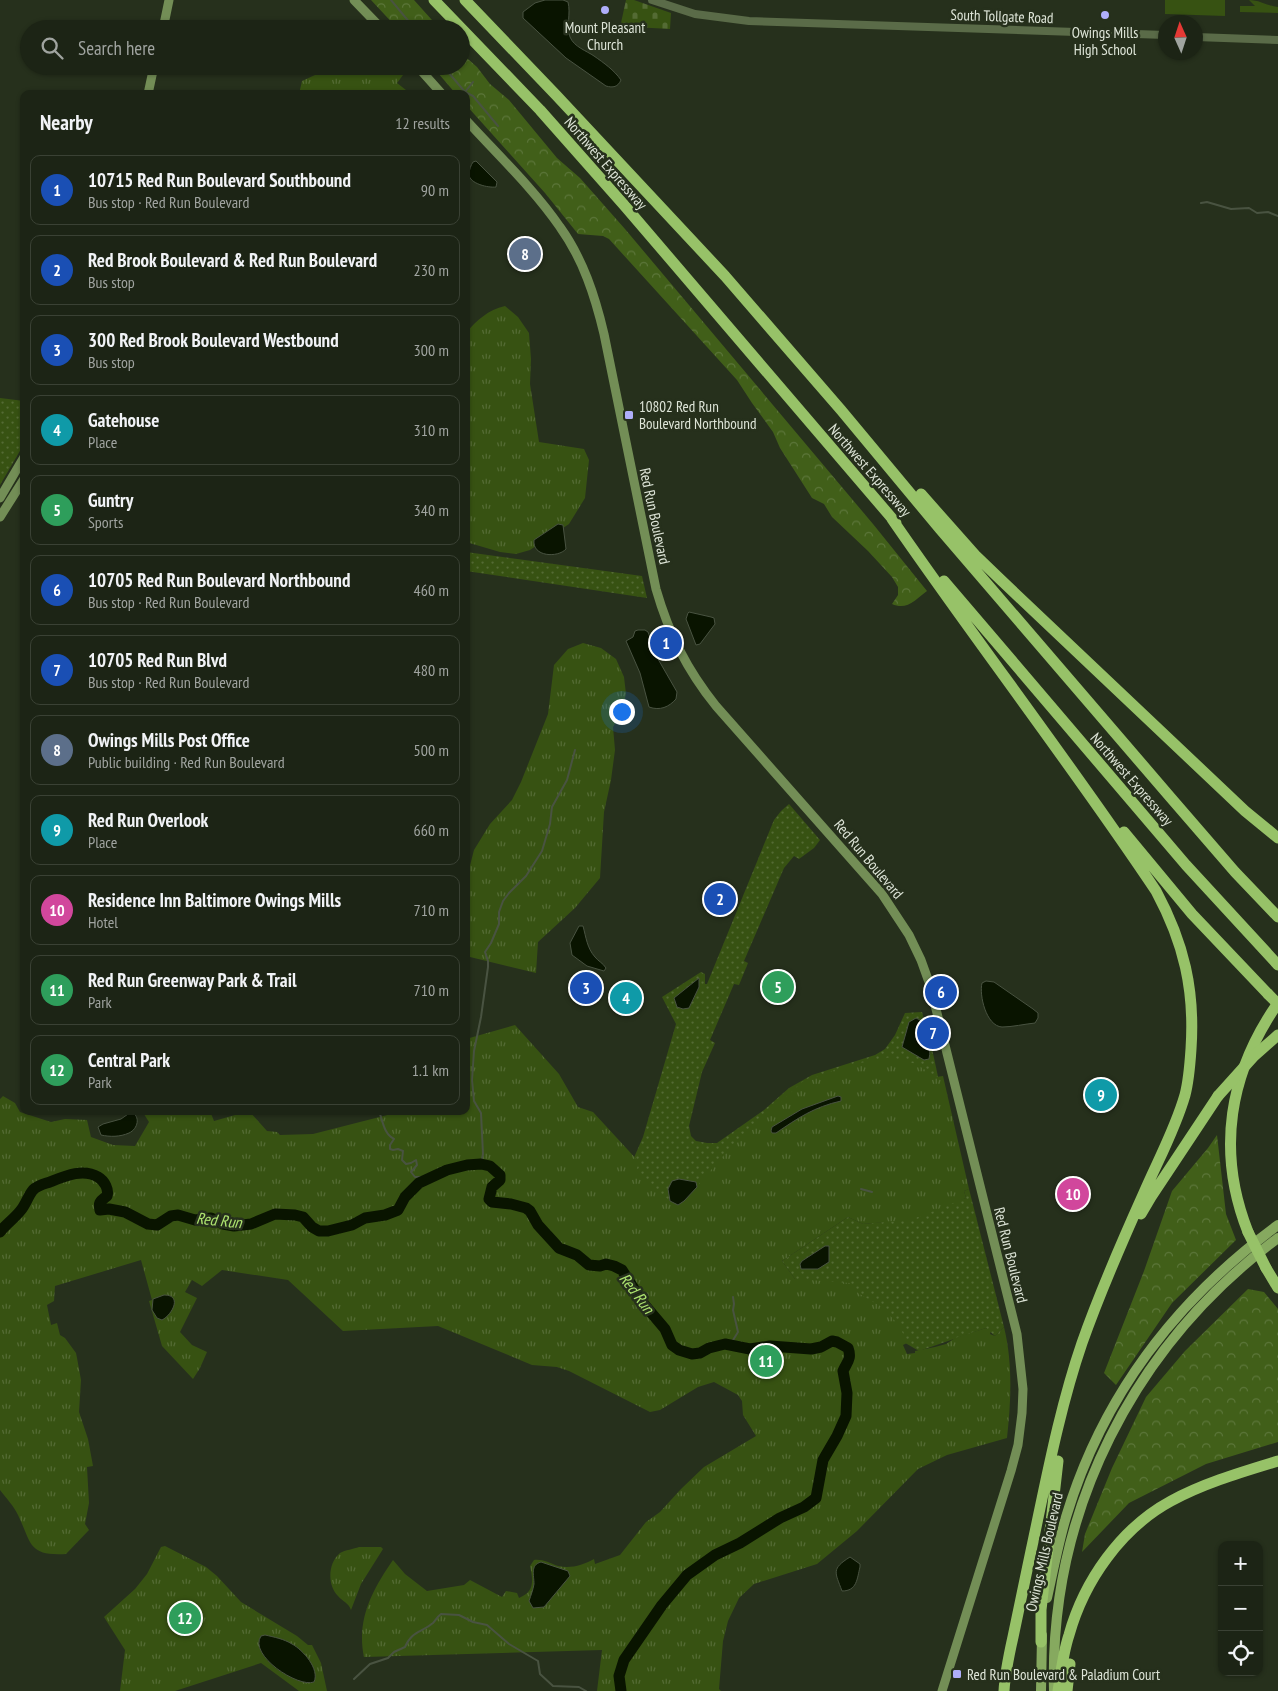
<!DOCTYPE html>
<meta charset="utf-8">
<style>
:root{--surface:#1c2415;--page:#252c1e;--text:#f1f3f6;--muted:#a0a4a0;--line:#3a4134;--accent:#8c9099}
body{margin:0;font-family:"PT Sans Narrow",sans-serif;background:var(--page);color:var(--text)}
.controls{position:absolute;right:15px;bottom:15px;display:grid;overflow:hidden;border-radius:10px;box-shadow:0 1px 4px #0004}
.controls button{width:45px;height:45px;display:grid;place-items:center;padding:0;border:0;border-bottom:1px solid var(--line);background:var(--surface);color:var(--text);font:25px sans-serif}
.compass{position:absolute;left:1158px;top:15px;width:45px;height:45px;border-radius:50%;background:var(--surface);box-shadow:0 1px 4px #0004;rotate:357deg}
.you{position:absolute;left:621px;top:711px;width:18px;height:18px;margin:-12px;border:4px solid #fff;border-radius:50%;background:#1a73e8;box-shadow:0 0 0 8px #1a73e833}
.badge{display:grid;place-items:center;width:32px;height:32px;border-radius:50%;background:var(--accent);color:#fff;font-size:16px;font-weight:700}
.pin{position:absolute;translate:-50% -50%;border:2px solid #fff;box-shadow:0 1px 5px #0006}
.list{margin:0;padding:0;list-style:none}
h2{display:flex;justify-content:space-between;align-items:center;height:65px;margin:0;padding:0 20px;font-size:21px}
h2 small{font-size:16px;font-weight:400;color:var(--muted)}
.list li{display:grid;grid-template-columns:32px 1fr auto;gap:15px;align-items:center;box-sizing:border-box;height:70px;margin:0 10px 10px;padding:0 10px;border:1px solid var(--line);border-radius:10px}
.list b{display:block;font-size:19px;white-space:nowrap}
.list p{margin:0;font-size:16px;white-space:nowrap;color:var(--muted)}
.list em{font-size:16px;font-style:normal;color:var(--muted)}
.icon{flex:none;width:28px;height:28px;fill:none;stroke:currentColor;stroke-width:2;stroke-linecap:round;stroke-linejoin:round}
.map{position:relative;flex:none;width:1278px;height:1691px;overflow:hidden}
.search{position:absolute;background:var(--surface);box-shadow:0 1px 4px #0004;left:20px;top:20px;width:450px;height:55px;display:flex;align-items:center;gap:12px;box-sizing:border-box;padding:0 18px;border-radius:28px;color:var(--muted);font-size:19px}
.panel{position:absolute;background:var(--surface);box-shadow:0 1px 4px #0004;left:20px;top:90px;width:450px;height:1025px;border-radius:10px}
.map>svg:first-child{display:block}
.grass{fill:url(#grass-dots);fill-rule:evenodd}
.forest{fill:url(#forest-crowns)}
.cemetery{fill:url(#cemetery-stones)}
.park{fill:url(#park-tufts)}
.pitch{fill:#375212}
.water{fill:#091400;stroke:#495341}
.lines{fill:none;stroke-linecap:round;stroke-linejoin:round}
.stream{stroke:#495341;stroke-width:2}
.river{stroke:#091400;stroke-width:11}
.tertiary{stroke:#5a6b48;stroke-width:8}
.secondary{stroke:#738e56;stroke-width:9}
.primary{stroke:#86a95f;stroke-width:10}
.motorway{stroke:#97c268;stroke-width:11}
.motorway-bridge{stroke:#97c268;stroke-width:11}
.poi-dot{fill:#afaefa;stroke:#26301c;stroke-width:2}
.labels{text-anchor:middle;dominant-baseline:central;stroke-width:5;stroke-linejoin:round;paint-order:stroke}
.street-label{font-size:15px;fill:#dee5d8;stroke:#26301c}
.poi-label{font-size:15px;fill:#dee5d8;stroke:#26301c}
.water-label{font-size:16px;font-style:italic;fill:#aee470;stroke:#26301c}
</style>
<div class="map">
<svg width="1278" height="1691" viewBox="0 0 1278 1691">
<defs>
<pattern id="grass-dots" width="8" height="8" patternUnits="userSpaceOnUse" patternTransform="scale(1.25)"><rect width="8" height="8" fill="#375212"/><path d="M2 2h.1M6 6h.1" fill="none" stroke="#546b34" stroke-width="1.8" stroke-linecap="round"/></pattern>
<pattern id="forest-crowns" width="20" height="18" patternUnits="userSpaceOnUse" patternTransform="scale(1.25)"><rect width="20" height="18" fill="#415f19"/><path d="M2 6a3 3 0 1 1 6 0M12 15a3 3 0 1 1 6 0" fill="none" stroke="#5c763a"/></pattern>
<pattern id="cemetery-stones" width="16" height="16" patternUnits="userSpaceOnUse" patternTransform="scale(1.25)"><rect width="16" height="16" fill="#375212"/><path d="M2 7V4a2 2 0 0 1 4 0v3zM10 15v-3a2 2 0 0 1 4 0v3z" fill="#546b34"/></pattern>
<pattern id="park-tufts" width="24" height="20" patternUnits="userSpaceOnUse" patternTransform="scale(1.25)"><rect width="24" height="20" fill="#375212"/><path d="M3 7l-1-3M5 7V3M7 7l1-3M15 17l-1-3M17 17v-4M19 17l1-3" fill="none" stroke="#546b34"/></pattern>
</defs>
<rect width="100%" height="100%" fill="#26301c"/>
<!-- grass -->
<path class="grass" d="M0,398L24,401V444L0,485Z
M466,552L642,576L647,598L466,571Z
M789,804L820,840L814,848L799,859L794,856L784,868L744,961L748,963L739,985L734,984L710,1040L715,1043L702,1072L689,1126L691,1136L696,1141L707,1143H717L764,1110L789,1088L812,1075L875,1055L885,1049L895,1035L905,1013L922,1012L931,1044L943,1100L894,1058L873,1087L594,1249L643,1137L676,1024L662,997L701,972L705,974V984H707L774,820L781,811ZM699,978V987L693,1001L674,998Z
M969,1189L1004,1327L995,1336L986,1328L919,1351L795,1279L782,1261L848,1217L863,1224L883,1222L966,1198L964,1191Z"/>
<!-- forest -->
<path class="forest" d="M371,0H414L440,29H398Z
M461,53L477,67L490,84L509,100L557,158L580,178L625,229L873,524L927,591C916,599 907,611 892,604L898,595V587L892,577L868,551L832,517L824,504L812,498L780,448L773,432L752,403L737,380L609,239L603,236L578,234L545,193L466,105V94H456L432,66H461Z
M1217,1135L1226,1214L1236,1240L1172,1303L1116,1385L1104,1373L1144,1271L1172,1191L1208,1148Z
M1248,1289L1264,1292L1278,1309V1442L1206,1464L1129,1503L1082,1552L1085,1534L1112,1468L1146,1397L1185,1351Z"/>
<!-- cemetery -->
<path class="cemetery" d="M626,0H634L671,13L670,29L634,27L621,23Z"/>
<!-- park -->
<path class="park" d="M316,66H401L406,71L397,83L411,94H299L302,81L315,75L312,70Z
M505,306L518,317L529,333L531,359L530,384L539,442L584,449L589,460L585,498L569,524L530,550L516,554L500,552L466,542V333C477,320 488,310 505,306Z
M583,643L601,648L616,659L624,677L626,694L621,713L613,727L615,750L611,780L604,812L600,878L575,908L538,942L536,973L466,956V881L474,850L490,824L512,800L521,782L548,714L554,665L568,649Z
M515,1025L559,1074L578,1107L593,1112L639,1162L636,1171L662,1195L672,1202L685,1200L724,1155L802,1082L845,1066L891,1057L916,1064L936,1077L943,1076L969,1189L964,1191L966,1198L911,1220L863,1224L848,1217L782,1261L795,1279L850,1283L858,1293L882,1307L896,1322L898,1321L907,1343L903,1345L907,1354L915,1353V1351L935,1347L946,1344L955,1338L986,1328L991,1331L990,1334L995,1336L1004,1327C1013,1364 1011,1401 1007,1438L947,1455L918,1469L857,1531L817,1564L754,1584L739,1598L728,1621L723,1641L719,1689L721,1691H597L602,1650L364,1657C356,1619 373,1589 393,1560L405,1574L427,1591L464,1585L470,1580L502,1597L506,1591L517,1593L519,1598C535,1592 533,1580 530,1566L534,1560C543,1559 549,1563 558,1566C571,1569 583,1565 594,1559L595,1564L620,1555L646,1522L660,1512L681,1489L704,1467L756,1436L743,1415L742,1401L738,1395L714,1382L698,1387L660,1410L650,1412L569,1371L557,1367L532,1365L438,1326L343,1331L288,1280L222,1270L202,1286L192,1280L185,1292L197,1298L180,1332L192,1345L207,1352L200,1368L193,1379L162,1346L149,1301L152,1300L141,1260L55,1286L54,1301L47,1305L51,1325L57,1323L60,1335L65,1338L76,1353L77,1358L81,1380L79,1412L88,1439L93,1466L87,1467L89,1503L85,1524L89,1530L66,1554C28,1556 32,1544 18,1515C14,1506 6,1498 0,1490V1099L3,1096L15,1103L20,1112L51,1122L65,1119L87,1120L91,1137L113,1145L135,1146L149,1122L142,1111H210L214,1121L249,1111L267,1131L277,1132L280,1135L313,1134L403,1111H466V1039Z
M165,1546L206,1567L217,1576L241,1602L297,1636L308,1645H312L321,1663L327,1691H299L261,1663L175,1691H120L125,1650L104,1617L135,1589L147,1574L161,1547Z
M359,1547H381L383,1549L361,1584L351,1610C348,1602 343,1602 338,1596C327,1585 328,1563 340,1553C345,1550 354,1549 359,1547Z"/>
<!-- pitch -->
<path class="pitch" d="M1165,0H1225V16L1165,14Z
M1249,0C1260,0 1267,6 1278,7V13L1240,12V6H1255Z"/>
<!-- water -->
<path class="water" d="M545,0H563L568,2C571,14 566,25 570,37C574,47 587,51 594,56C604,63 614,70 621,80C618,87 613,88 606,86L566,58L523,18V12L535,3Z
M476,161L497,182L496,187C489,188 469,184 469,174C469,170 471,165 473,162Z
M558,524L563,525L566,549C558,558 532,557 534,540Z
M689,612L711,617L714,618L715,624L700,644L696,645L686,619L688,613Z
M638,630H645L648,632L658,659L677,692L676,699C669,707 660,711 649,707L640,673L626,641L633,637L635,631Z
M579,926H583C586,937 587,948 595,957C598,961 603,963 606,968L604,971L587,966L572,955L570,943Z
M699,978V987L689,1008L683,1009L677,1007L674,998Z
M986,981L994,982L1033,1009L1038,1013V1018L1035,1023C1025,1024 1012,1027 1002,1027C986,1026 979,995 982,983Z
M916,1018L920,1020C926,1030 932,1047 929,1059L924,1060L902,1047L909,1022Z
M838,1096L841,1097V1101C814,1107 798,1118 776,1133H772L771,1131L772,1127L802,1109Z
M131,1112C141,1116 138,1129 129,1133C120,1137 110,1137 101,1135L98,1127L103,1124L121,1119Z
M679,1179L696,1182L697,1187L684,1201L678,1205L670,1201L668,1189L672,1181Z
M825,1246H829V1262L818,1269H801L800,1264L802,1261Z
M164,1295C183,1295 172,1315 162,1320L157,1318L152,1310L153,1299Z
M850,1557L860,1564V1567C857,1579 857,1591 842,1591C835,1572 831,1569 850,1557Z
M541,1562L568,1571L570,1576L544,1607L533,1608L529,1601C531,1595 533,1590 534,1584C534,1575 530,1565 541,1562Z
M265,1635C274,1637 284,1639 292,1644C303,1650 320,1669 314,1682C298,1688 248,1655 261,1636Z"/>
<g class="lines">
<!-- stream -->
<path class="stream" d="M391,0L415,29
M443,66L465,92L473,96L498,126
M465,92L473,82
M1201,203L1207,202L1231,209L1249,208L1257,213L1268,212L1278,216
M379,1111C383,1122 384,1134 394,1139L390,1145V1149L393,1150L398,1149L403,1151L402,1160L406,1164L411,1163L416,1160L417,1165L411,1172L415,1177H421L423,1181
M481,1164L483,1154L481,1113L474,1101L472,1080L474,1051L481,1017L488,967V961L485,952L491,943L499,924V912L503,901L509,893L526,876L542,851L550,824L552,807L567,780L575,750
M861,1189L872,1192
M730,1345L738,1332L733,1310L734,1304L733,1297
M354,1679L370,1664L388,1658L394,1652L405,1647C412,1631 421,1633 433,1623C436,1620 437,1617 441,1614L459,1615L473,1622L487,1625L509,1644L538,1661L540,1674L553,1686L579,1687L586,1691"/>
<!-- river -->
<path class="river" d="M0,1232C6,1224 15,1218 21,1210C26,1204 28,1196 33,1190C38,1185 44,1184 50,1182C65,1176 83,1168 98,1177C105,1181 109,1190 107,1196C101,1201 98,1201 100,1210L109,1209L125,1212L148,1224L157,1225L171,1216L178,1215L195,1220L211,1218L223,1224L234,1226L251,1224L275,1214L295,1215L303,1217L312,1227L319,1231H328L352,1225L365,1218L385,1215L398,1210L405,1197L419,1183L447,1170L467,1165L481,1164L490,1166L500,1175V1180L492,1187L489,1199L492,1202L511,1204L526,1208L530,1211L538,1225L559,1248L577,1255L589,1265L600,1266L606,1264L614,1266L622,1270L643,1303L665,1329L672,1345L679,1350L692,1354L700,1353L709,1348L725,1344L750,1349L770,1346L811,1349L821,1347L832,1341L837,1342L848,1348C852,1359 847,1362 843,1371L847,1393L846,1416L837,1436L823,1460L816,1498L804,1507L780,1518L740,1543L715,1555L687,1575L662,1605L624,1660L619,1676L621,1691"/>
<!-- tertiary -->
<path class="tertiary" d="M652,0L695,14L749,21L1166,35
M1196,37L1278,40"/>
<!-- secondary -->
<path class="secondary" d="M354,0L382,29
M163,29L169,0
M417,66L442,94
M148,94L154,66
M466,120C498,155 534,189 560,227C583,259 595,296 604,334L656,589C669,634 687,670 716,706L882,894L909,935L921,960L930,985L1017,1334L1023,1389L1022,1413L1018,1445L1011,1471L942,1691
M0,498L24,457
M0,517L24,479"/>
<!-- primary -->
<path class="primary" d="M1047,1598C1053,1571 1058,1544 1066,1517C1103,1394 1176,1300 1278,1225
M1041,1691L1042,1635
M1054,1691C1049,1511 1134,1345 1278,1238"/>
<!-- motorway -->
<path class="motorway" d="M434,0L540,110L624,205L896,523
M465,0L556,95L725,276L841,410L940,529L1171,798L1235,872L1278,917
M921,494L975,555L1001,580L1245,811L1278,838
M892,519C978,644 1072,765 1156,891C1184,943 1195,990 1191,1049C1190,1064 1189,1080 1185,1095C1175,1130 1157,1162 1143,1195C1121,1244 1100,1292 1082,1343C1059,1410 1046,1481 1031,1551C1025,1580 1019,1608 1013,1637C1009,1655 1005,1673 1004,1691
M944,581L1186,865L1278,965
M1124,832L1192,914L1268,994
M1141,1214L1151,1197L1218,1096
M1248,1232C1216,1151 1229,1073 1278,1003
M1266,1268L1278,1288
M1041,1642V1610L1058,1461
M1058,1691C1061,1672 1063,1653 1069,1635C1084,1581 1121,1528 1171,1501C1204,1483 1242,1472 1278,1461
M1067,1691L1070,1664"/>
<!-- motorway-bridge -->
<path class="motorway-bridge" d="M1268,994L1278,1004
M1218,1096L1254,1056L1278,1035
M1248,1232L1266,1268"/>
</g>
<!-- markers -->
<g class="poi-dot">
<circle cx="605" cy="10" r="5"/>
<circle cx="1105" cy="15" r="5"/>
<rect x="624" y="410" width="10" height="10" rx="2.5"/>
<rect x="952" y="1669" width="10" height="10" rx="2.5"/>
</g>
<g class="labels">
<!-- street labels -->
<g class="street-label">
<text transform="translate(1002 16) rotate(2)">South Tollgate Road</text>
<text transform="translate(606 163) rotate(49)">Northwest Expressway</text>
<text transform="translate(870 470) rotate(49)">Northwest Expressway</text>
<text transform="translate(655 516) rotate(78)">Red Run Boulevard</text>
<text transform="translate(1132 779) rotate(49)">Northwest Expressway</text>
<text transform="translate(869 859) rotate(50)">Red Run Boulevard</text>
<text transform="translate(1011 1255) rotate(76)">Red Run Boulevard</text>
<text transform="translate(1044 1552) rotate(-77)">Owings Mills Boulevard</text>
</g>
<!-- poi labels -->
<g class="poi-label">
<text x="605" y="27">Mount Pleasant<tspan x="605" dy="17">Church</tspan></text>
<text x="1105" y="32">Owings Mills<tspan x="1105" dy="17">High School</tspan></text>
<text x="639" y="406" text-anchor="start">10802 Red Run<tspan x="639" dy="17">Boulevard Northbound</tspan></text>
<text x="967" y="1674" text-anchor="start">Red Run Boulevard &amp; Paladium Court</text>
</g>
<!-- water labels -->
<g class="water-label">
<text transform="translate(219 1220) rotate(6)">Red Run</text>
<text transform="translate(637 1293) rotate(53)">Red Run</text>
</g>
</g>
</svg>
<div class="controls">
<button>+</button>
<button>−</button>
<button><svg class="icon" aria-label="locate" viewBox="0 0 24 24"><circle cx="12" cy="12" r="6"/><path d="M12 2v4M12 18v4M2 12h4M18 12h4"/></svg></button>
</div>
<svg class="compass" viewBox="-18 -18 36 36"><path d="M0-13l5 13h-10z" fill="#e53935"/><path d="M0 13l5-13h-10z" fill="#a0a4a0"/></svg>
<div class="you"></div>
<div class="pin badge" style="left:666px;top:643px;background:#1a4fb4">1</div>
<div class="pin badge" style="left:720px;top:899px;background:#1a4fb4">2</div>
<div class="pin badge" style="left:586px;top:988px;background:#1a4fb4">3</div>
<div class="pin badge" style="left:626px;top:998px;background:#0f9aa8">4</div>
<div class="pin badge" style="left:778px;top:987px;background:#2e9e5b">5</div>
<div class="pin badge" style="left:941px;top:992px;background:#1a4fb4">6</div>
<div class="pin badge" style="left:933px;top:1033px;background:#1a4fb4">7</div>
<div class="pin badge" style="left:525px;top:254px;background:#5c6f8a">8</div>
<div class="pin badge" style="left:1101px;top:1095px;background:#0f9aa8">9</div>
<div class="pin badge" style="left:1073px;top:1194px;background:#d1479c">10</div>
<div class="pin badge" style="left:766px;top:1361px;background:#2e9e5b">11</div>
<div class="pin badge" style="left:185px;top:1618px;background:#2e9e5b">12</div>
<div class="search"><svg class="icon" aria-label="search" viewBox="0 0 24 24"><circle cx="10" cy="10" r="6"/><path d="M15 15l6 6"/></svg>Search here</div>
<section class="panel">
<h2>Nearby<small>12 results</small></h2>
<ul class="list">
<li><span class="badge" style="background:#1a4fb4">1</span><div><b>10715 Red Run Boulevard Southbound</b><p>Bus stop · Red Run Boulevard</p></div><em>90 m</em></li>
<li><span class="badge" style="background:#1a4fb4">2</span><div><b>Red Brook Boulevard &amp; Red Run Boulevard</b><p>Bus stop</p></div><em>230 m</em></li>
<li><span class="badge" style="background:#1a4fb4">3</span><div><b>300 Red Brook Boulevard Westbound</b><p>Bus stop</p></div><em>300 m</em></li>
<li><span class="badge" style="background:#0f9aa8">4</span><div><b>Gatehouse</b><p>Place</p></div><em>310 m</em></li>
<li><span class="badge" style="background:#2e9e5b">5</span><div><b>Guntry</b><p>Sports</p></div><em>340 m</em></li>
<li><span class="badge" style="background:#1a4fb4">6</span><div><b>10705 Red Run Boulevard Northbound</b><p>Bus stop · Red Run Boulevard</p></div><em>460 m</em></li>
<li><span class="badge" style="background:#1a4fb4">7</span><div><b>10705 Red Run Blvd</b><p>Bus stop · Red Run Boulevard</p></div><em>480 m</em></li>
<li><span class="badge" style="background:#5c6f8a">8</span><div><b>Owings Mills Post Office</b><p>Public building · Red Run Boulevard</p></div><em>500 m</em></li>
<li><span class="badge" style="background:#0f9aa8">9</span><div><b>Red Run Overlook</b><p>Place</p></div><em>660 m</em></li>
<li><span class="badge" style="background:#d1479c">10</span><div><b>Residence Inn Baltimore Owings Mills</b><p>Hotel</p></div><em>710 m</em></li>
<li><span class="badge" style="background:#2e9e5b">11</span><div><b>Red Run Greenway Park &amp; Trail</b><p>Park</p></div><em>710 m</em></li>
<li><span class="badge" style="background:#2e9e5b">12</span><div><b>Central Park</b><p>Park</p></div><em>1.1 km</em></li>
</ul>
</section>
</div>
